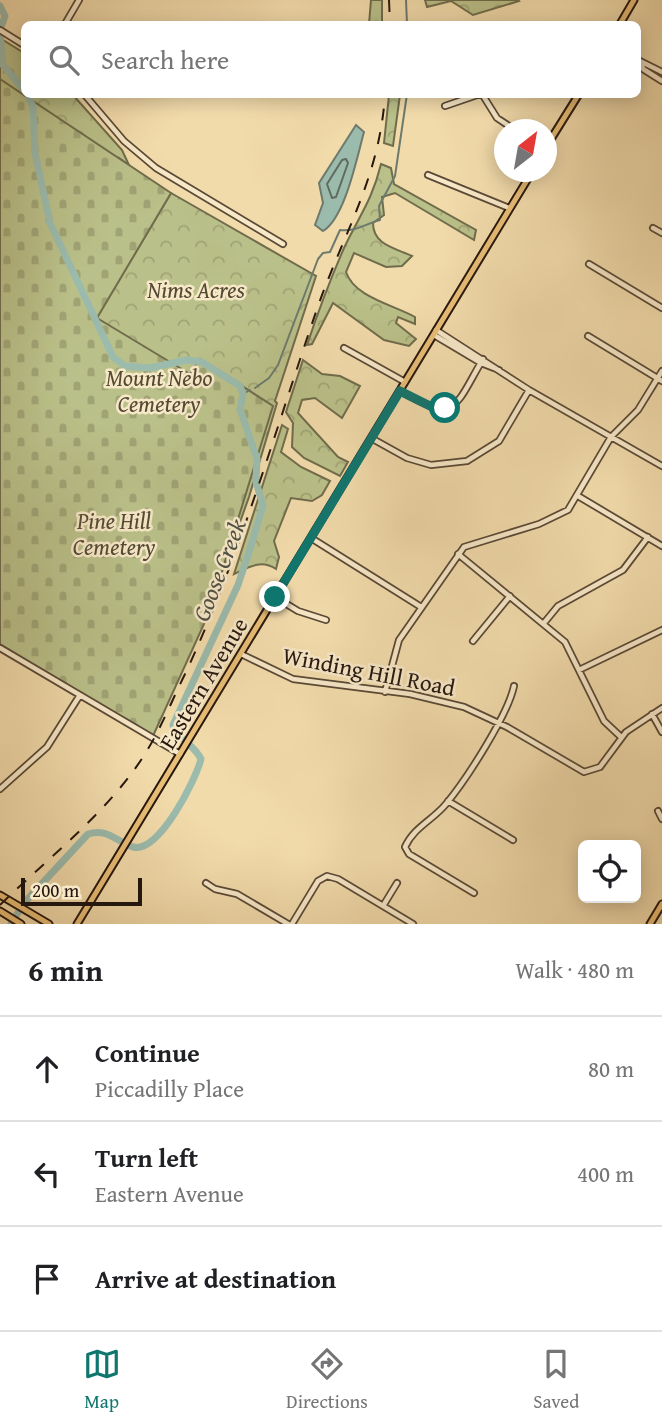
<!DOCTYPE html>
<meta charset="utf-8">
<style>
:root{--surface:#fff;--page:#f6f6f6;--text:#202124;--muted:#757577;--line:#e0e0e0;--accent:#0f766e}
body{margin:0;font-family:"Gentium Book Plus",serif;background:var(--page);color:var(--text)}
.controls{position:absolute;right:21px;bottom:21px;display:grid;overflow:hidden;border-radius:10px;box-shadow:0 4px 18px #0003}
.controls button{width:63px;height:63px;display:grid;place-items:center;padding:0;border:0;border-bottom:2px solid var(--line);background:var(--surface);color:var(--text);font:35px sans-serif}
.compass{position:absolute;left:494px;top:119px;width:63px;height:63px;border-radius:50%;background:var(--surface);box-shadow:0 4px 18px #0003;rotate:31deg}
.scale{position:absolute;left:21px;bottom:18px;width:121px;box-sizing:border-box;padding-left:7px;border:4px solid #27180f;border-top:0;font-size:19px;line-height:24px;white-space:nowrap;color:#27180f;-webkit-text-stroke:5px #f7e8c8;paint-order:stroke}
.stop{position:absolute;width:21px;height:21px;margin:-16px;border:5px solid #0f766e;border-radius:50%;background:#fff}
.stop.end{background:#0f766e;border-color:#fff;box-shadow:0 2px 7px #0008}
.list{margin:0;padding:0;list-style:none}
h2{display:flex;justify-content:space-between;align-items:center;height:91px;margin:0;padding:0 28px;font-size:30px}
h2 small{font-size:23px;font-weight:400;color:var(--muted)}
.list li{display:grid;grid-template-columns:46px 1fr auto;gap:21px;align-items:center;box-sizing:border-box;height:105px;padding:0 28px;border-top:2px solid var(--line)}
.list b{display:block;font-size:26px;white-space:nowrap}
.list p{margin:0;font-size:23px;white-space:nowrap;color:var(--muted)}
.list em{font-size:23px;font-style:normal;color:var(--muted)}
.icon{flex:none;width:38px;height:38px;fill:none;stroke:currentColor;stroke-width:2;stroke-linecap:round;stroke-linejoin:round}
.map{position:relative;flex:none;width:662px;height:924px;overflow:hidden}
.search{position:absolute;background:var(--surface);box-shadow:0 4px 18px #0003;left:21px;right:21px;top:21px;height:77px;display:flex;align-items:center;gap:18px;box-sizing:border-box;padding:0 24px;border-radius:10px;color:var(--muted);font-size:26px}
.sheet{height:406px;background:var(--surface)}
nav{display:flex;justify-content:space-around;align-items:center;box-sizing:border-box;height:98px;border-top:2px solid var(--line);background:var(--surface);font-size:19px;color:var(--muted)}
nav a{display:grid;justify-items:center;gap:4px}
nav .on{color:var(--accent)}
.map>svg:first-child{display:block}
.forest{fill:url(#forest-crowns);stroke:#706c4c;stroke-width:2}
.cemetery{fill:url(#cemetery-stones);stroke:#706c4c;stroke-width:2}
.water{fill:#9bbbad;stroke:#6d7a6e;stroke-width:2}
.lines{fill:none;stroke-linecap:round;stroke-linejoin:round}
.shore{stroke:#616a5e;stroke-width:2}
.stream{stroke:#6d7a6e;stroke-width:2}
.river{stroke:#9bbbad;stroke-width:7}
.minor-casing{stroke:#5a4936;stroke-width:8}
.major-casing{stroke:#27180f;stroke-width:9}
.minor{stroke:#f7e8c8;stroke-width:4.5}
.major{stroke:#e9be76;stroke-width:5}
.rail{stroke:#27180f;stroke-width:2;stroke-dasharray:12 12;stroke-linecap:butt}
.route{stroke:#0f766e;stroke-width:9}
.labels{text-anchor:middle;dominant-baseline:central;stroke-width:5;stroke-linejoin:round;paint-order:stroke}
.park-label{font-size:23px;font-style:italic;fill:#534a34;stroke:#f7e8c8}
.street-label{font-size:23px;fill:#27180f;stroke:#f7e8c8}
.water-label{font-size:24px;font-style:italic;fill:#505146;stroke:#f7e8c8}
</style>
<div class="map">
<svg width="662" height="924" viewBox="0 0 662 924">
<defs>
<pattern id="forest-crowns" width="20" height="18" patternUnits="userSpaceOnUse" patternTransform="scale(1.75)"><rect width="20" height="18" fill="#bac089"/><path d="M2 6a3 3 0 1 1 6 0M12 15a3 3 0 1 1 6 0" fill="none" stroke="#a0a475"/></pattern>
<pattern id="cemetery-stones" width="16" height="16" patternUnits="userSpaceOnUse" patternTransform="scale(1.75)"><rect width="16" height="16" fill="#bac089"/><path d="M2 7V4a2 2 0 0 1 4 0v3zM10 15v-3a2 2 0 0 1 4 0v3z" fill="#a0a475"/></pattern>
</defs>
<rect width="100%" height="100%" fill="#f2dbab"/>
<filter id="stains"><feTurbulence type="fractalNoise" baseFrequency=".00286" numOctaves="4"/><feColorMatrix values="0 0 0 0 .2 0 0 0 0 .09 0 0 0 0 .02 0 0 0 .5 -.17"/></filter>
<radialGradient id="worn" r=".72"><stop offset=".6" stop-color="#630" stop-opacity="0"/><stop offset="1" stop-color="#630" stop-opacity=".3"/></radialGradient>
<!-- forest -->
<path class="forest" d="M371,0H382V24H369Z
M425,0H518L519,1L473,15L451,1L427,7Z
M0,38L24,53V94L73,95L122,150L129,165L119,158L103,307L171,193L316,276L275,401L277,403L249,497L213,597L0,81Z
M389,95H400L393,146L384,143Z
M381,164L391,168L394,184L476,230L474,240L395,193L382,197L384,215L373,223C373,245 395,248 412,256L402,266L386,267L354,253L346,272C354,297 394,305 415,317V324L398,317L396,323L416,339L409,346L384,340L333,303L312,344L307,345C318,312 330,280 344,248C359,216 372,201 381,164Z
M303,360L322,374L340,376L360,386L342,418L315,398L302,400L298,413L338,457L348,462L340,476L304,458L292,447L293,423L286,412Z
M282,425L288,429L281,452L301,467L330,481L322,495L312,501L291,498L274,541L279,557L276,569C261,559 249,567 234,574Z"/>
<!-- cemetery -->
<path class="cemetery" d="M0,79L171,193L97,318L190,374L200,359L273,406L209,613L153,736L0,644Z"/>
<!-- water -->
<path class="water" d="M356,125L364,132C357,157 345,218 323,231L315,225L323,203L319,183Z"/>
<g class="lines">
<!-- shore -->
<path class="shore" d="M346,159L348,163L336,197L332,198L327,184L342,160Z"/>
<!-- stream -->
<path class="stream" d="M406,0L407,24
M255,388L269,378L278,365L318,259L323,253L330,252L340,230C355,232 365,224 380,220L379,206L395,176L407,94
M243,394L250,390"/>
<!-- river -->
<path class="river" d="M0,6L5,16L0,30
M0,33L3,65L24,90
M11,924L24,903L88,834C108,828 115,841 133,847C159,854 196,779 201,759C195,746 179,739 173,725L238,585L251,546L263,505L256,482L257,459L240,409L243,394L240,386L202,362L187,360L150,368L125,366L113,357L50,223L35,153L33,107L28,94"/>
<!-- minor casing -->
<g class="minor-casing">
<path id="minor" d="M65,24L79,0
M0,30L24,45
M638,60L662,72
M641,62L643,69L662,81
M84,94L124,141L156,168L283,244
M482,94L497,118L515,130
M445,106L480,94
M428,175L509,208
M653,228L662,233
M589,264L662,308
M436,330L529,390L662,466
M434,335L481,363L499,370
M588,336L662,381
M344,348L405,382
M400,391C458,424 455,406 483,359
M371,438L407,458L431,465L467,461L499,441L529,390
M578,496L662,546
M311,538L421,607
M458,554L565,642L604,721L621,737
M275,597L298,611L326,620
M544,623L558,606L623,570L648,537
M473,641L510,596
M0,648L180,754
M241,654L293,679L410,694L464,707L507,727L584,772L600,767L626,732L662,708
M579,670L662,630
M385,692L399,640L464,547L539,524L568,510L611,437L638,410L662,371
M652,714L662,732
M0,789L47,747L80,695
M448,801L513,840
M658,811L662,819
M206,883L215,889L237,894L288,924
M474,893L409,854L405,847C414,827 433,820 446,804C466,780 508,715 514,686
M383,906L397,883
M292,924L318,881L327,876L338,879L413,924"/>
</g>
<!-- major casing -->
<g class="major-casing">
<path id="major" d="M620,24L634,0
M546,147L579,94
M0,895L49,924
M0,911L21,924
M77,924L532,172
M650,924L662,904"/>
</g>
<!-- minor -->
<use href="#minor" class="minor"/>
<!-- major -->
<use href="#major" class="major"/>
<!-- rail -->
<path class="rail" d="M389,0L390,24
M0,905C48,858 106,814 143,757C160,731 172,700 186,672C240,556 275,431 317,309C343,234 380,177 385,94"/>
</g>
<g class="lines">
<!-- route -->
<path class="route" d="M275,597L400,391L436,409L445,408"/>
</g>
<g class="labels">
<!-- park labels -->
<g class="park-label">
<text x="196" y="289">Nims Acres</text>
<text x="159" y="377">Mount Nebo<tspan x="159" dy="26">Cemetery</tspan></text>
<text x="114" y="520">Pine Hill<tspan x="114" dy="26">Cemetery</tspan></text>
</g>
<!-- street labels -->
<g class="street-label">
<text transform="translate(369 671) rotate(11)">Winding Hill Road</text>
<text transform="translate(203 683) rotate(-59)">Eastern Avenue</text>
</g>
<!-- water labels -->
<g class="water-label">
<text transform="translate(219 570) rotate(-69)">Goose Creek</text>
</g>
</g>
<rect width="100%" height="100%" filter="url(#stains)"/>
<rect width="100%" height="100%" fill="url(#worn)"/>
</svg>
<div class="controls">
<button><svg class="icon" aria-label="locate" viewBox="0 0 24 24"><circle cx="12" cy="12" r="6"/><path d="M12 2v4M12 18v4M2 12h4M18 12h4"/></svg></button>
</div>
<svg class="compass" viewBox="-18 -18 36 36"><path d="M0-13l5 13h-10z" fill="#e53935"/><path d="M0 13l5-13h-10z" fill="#757577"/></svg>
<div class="scale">200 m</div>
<div class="stop" style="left:445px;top:408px"></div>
<div class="stop end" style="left:275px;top:597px"></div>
<div class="search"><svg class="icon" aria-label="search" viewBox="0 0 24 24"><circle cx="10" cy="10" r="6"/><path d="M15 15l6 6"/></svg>Search here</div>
</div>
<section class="sheet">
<h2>6 min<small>Walk · 480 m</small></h2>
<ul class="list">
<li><svg class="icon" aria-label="ahead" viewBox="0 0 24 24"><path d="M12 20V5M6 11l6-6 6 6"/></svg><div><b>Continue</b><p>Piccadilly Place</p></div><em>80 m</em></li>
<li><svg class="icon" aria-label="left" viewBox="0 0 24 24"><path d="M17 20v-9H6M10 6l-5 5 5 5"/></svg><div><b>Turn left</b><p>Eastern Avenue</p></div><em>400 m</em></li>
<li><svg class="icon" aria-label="arrive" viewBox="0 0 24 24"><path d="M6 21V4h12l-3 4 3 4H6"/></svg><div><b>Arrive at destination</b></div></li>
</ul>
</section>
<nav>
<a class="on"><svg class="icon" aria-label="map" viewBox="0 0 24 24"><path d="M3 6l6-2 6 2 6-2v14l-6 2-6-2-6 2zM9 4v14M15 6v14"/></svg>Map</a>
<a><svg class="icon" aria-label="directions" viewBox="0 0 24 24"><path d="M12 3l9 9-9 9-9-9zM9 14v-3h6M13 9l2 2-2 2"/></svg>Directions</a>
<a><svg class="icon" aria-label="saved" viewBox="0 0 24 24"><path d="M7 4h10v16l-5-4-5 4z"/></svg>Saved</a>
</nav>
